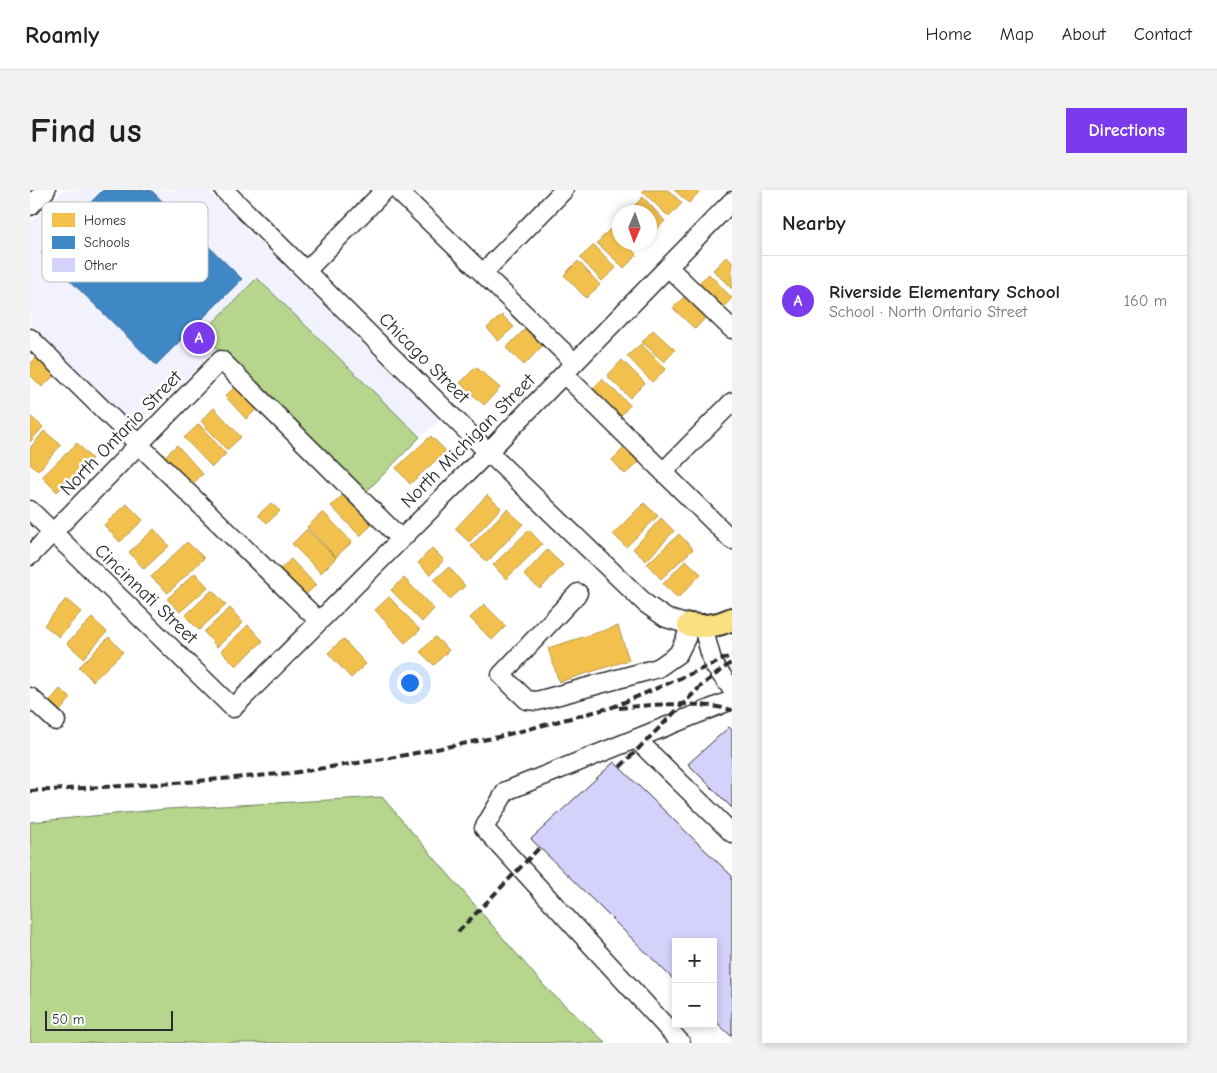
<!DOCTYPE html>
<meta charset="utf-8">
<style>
:root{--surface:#fff;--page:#f2f2f2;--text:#202124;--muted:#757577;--line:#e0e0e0;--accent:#7c3aed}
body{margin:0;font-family:"Comic Neue",sans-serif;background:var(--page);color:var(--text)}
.controls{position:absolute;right:15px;bottom:15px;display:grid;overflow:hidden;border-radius:0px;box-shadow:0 2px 8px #0003}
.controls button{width:45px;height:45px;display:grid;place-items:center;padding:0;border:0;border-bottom:1px solid var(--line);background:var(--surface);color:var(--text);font:25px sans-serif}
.compass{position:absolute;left:582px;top:15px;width:45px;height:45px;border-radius:50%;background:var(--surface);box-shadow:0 2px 8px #0003;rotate:182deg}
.scale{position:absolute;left:15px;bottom:12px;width:128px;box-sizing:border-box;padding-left:5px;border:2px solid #2b2b2b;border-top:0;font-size:14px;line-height:18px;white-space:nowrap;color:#2b2b2b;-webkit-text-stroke:4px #fff;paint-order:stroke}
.you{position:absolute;left:379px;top:492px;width:18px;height:18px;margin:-12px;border:4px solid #fff;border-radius:50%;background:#1a73e8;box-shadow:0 0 0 8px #1a73e833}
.badge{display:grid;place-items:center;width:32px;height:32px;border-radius:50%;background:var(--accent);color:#fff;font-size:16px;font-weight:700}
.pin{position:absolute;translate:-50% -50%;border:2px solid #fff;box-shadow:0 1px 5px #0006}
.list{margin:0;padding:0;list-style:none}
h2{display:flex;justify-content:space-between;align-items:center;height:65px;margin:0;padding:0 20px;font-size:21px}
h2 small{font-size:16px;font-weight:400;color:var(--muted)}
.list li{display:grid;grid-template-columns:32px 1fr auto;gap:15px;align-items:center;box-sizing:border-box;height:90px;padding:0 20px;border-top:1px solid var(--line)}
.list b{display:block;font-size:19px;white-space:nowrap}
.list p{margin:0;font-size:16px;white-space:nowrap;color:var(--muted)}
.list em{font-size:16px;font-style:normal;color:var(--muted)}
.map{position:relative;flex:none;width:702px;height:853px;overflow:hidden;border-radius:0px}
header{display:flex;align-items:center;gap:30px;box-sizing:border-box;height:70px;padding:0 25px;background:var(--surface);border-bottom:1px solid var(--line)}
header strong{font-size:24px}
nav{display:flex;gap:28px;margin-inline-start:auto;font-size:18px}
.intro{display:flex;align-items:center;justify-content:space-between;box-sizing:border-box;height:120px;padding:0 30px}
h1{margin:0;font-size:35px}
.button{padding:12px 22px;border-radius:0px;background:var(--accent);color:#fff;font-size:18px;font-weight:700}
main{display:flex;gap:30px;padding:0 30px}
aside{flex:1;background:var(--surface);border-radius:0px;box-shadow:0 2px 8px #0003}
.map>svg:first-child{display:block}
.built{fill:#f2f1fe}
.green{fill:#b6d58d;stroke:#70805c}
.homes{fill:#f2c14e;stroke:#b69444}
.schools{fill:#3f88c5;stroke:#396c97}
.building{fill:#d4d1fa;stroke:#2b2b2b}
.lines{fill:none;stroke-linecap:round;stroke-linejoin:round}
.minor-casing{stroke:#2b2b2b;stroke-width:21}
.major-casing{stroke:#2b2b2b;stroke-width:26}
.minor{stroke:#fff;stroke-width:18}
.major{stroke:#f9e181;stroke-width:22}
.rail{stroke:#2b2b2b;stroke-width:4;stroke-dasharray:8 4;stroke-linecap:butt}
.labels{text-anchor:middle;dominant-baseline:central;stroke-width:5;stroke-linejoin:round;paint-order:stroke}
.street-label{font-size:19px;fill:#2b2b2b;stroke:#fff}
.key{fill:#fff;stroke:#bfbfbf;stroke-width:1}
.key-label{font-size:14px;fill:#2b2b2b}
</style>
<header>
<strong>Roamly</strong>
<nav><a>Home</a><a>Map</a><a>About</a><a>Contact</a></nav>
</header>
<div class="intro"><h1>Find us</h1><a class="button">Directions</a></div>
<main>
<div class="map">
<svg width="702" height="853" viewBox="0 0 702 853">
<rect width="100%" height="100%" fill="#fff"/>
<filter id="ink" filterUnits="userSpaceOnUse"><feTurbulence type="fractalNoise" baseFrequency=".02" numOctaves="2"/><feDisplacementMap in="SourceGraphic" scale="10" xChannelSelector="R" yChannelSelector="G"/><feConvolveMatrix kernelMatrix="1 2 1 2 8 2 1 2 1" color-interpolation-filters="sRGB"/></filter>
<g filter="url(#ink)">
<!-- built -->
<path class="built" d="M33,0H177L410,230L390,247L188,159L103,238L0,138V33Z"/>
<!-- green -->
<path class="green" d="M227,88L390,247L335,303L172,144Z
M352,607L516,798L576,853H0V632L137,619Z"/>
<!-- homes -->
<path class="homes" d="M613,0H638L652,13L639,27L612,1Z
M644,0H671L659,13Z
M613,7L635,31L621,44L620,22H601L599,21Z
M580,39L590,48V52H594L607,65L594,78L567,53Z
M564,55L586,78L572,91L550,68Z
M697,66L702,72V99L683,80Z
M548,71L570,95L556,108L534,85Z
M679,84L702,108L688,123L664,97Z
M656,105L678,125L665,139L643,118Z
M472,125L484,137L468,151L457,138Z
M498,136L515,153L494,175L476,158Z
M623,140L645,160L634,172L612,152Z
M611,154L636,179L622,192L597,166Z
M7,167L25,185L12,197L0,185V174Z
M592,170L615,193L600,208L577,186Z
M446,177L470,198L454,215L430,193Z
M572,189L600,215L588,229L559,203Z
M207,195L228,218L216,229L195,206Z
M184,218L211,247L197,260L171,231Z
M0,226L13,237L0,252Z
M169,234L196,264L182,277L154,248Z
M14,241L31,255L8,281L0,274V258Z
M401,246L416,261L380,294L366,278Z
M47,253L62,269L27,302L12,287Z
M147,255L173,284L159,297L132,269Z
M595,257L609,272L595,284L582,270Z
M317,301L346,331L330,346L301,316Z
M457,305L471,318L439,352L425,339Z
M241,313L250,321L237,333L228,325Z
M614,313L628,326L596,357L583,344Z
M97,314L113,330L90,352L74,335Z
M477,319L493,334L457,372L441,356Z
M293,322L322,352L306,367L277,337Z
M631,328L644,341L616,371L603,359Z
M124,339L139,356L114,379L99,362Z
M277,339L306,368L291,383L262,354Z
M499,340L512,354L476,389L463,375Z
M649,344L663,359L631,389L617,374Z
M157,352L174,368L138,403L121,387Z
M402,358L414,370L400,385L388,373Z
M517,360L533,375L510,399L494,385Z
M261,369L286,395L270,410L245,384Z
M656,370L671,384L648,408L633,394Z
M419,377L435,396L420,409L404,390Z
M165,383L178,397L150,422L137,409Z
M374,388L404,419L392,432L361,400Z
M182,400L196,415L169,440L155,426Z
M359,407L390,440L375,453L345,420Z
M36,409L51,422L29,447L14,435Z
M454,414L476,436L462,450L440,428Z
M200,418L213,433L187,457L174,442Z
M62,428L77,442L53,468L37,453Z
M218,435L233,451L206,476L191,461Z
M588,436L599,470L529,492L518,458Z
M79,447L93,462L63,491L49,477Z
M405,447L419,460L404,475L390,462Z
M313,449L336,474L321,488L298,463Z
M30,499L41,508L29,522L18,513Z"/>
<!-- schools -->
<path class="schools" d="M73,0H121L212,89L126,175L11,62Z"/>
<!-- building -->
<path class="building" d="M699,537L702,540V618L658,574Z
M584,572L702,686V847L683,829V752H646V792L501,649Z"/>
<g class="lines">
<!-- minor casing -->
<g class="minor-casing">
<path id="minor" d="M194,0L458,262L616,414L636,428L659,435L656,448L648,464L628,478L507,511L497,510L471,485L548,403
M367,0L545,173
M0,16L16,0
M638,77L702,139
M276,81L355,0
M453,83L534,0
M0,148L289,431
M534,184L702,350
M633,282L702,212
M0,320L203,518L458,262L702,11
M0,366L191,170L371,349
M673,437L683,474L702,499
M0,507L26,531
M606,549L702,643
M651,853L454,638L476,601L702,510"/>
</g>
<!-- major casing -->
<g class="major-casing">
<path id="major" d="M659,435C675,437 687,436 702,429"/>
</g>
<!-- minor -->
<use href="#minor" class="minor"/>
<!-- major -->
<use href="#major" class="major"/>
<!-- rail -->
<path class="rail" d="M589,518C625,514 667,511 702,520
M590,577L672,495L702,472
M0,601L145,593L261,583L360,568L468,547L583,517L683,474L702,465
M428,742L510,657"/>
</g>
</g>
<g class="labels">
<!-- street labels -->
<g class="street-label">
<text transform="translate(394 168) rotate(45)">Chicago Street</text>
<text transform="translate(91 243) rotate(-46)">North Ontario Street</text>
<text transform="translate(438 251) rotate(-45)">North Michigan Street</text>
<text transform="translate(116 404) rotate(44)">Cincinnati Street</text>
</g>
</g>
<!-- legend -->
<rect x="12" y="12" width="166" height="80" rx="8" class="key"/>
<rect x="22" y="23" width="23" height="14" fill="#f2c14e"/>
<rect x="22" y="46" width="23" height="13" fill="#3f88c5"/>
<rect x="22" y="68" width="23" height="14" fill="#d4d1fa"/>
<g class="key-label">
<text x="54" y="35">Homes</text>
<text x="54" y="57">Schools</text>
<text x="54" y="80">Other</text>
</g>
</svg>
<div class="controls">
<button>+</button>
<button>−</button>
</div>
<svg class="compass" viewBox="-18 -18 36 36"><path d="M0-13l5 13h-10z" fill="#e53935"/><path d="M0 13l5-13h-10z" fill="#757577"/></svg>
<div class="scale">50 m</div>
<div class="you"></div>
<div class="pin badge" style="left:169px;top:148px">A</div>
</div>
<aside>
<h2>Nearby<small></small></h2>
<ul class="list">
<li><span class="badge">A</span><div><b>Riverside Elementary School</b><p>School · North Ontario Street</p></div><em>160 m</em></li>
</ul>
</aside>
</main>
